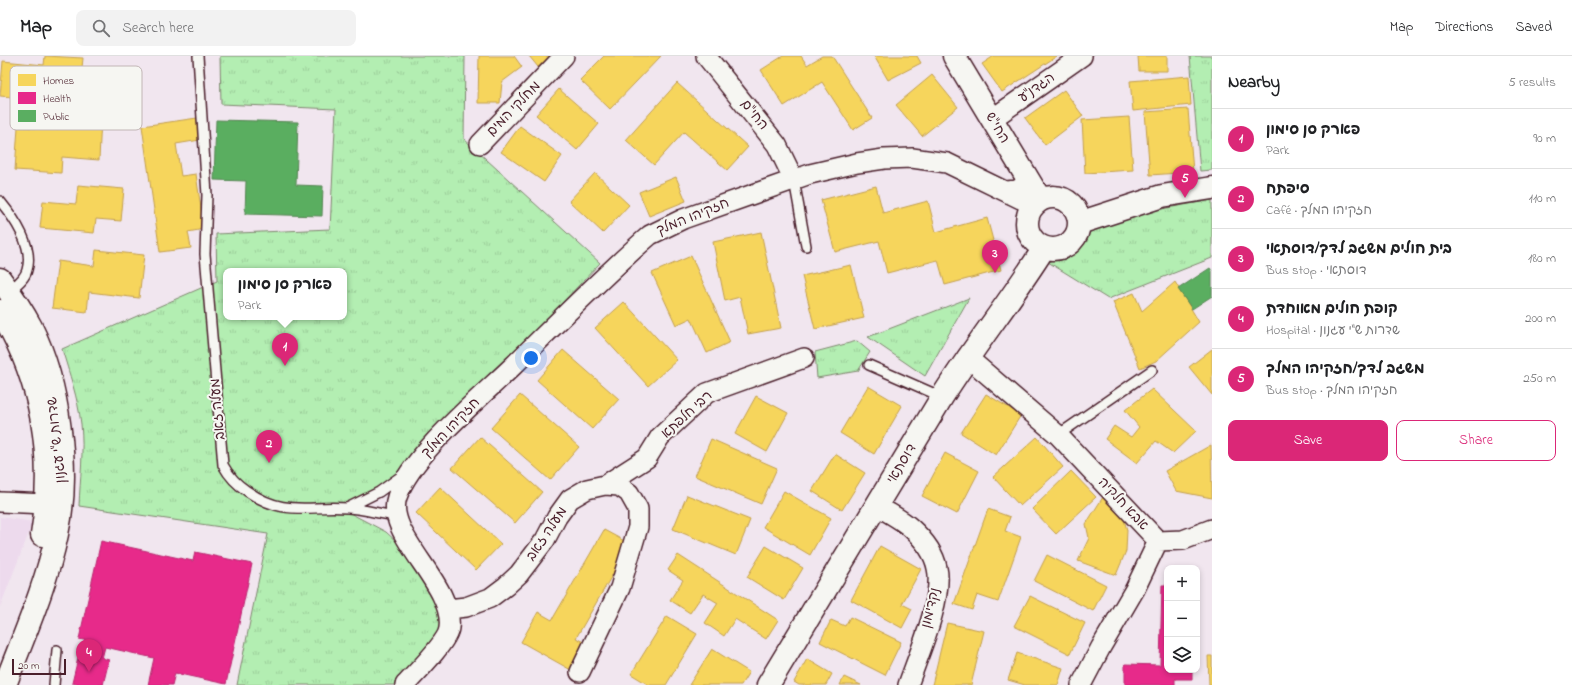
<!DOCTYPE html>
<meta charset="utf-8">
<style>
:root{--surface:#fff;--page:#f2f2f2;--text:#202124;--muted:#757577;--line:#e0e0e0;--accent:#db2777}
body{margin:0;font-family:"Indie Flower","Playpen Sans Hebrew",sans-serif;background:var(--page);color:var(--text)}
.controls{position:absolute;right:12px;bottom:12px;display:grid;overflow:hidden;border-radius:8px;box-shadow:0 2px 6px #0003}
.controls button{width:36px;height:36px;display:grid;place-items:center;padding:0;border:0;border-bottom:1px solid var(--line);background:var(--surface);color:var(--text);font:20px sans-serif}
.scale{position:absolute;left:12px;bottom:10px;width:54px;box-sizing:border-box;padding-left:4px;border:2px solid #4a1f2b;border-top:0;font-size:11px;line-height:14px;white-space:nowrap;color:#4a1f2b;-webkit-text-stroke:3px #f6f6f2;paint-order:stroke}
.you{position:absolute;left:531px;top:302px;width:14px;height:14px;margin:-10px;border:3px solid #fff;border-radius:50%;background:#1a73e8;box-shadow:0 0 0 6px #1a73e833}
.badge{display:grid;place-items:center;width:26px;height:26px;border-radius:50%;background:var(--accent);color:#fff;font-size:13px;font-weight:700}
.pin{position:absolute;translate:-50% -33px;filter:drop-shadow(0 1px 2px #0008)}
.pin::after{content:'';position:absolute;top:21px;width:14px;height:12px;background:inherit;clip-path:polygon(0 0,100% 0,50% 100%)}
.popup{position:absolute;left:223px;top:212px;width:124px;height:52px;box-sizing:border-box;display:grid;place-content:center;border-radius:8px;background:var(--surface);filter:drop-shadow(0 1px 3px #0005);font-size:13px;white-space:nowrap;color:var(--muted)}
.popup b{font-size:15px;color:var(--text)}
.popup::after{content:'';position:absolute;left:50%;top:100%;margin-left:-8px;border:8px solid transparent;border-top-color:var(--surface)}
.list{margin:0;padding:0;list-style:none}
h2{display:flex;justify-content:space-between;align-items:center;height:52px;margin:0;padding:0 16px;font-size:17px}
h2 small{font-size:13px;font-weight:400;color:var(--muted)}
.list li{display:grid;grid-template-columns:26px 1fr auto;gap:12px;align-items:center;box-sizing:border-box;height:60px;padding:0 16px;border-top:1px solid var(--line)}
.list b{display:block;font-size:15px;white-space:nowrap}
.list p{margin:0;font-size:13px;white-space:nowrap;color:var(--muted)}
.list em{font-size:13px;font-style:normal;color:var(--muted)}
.actions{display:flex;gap:8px;padding:12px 16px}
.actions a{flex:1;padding:9px 0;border:1px solid var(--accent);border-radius:8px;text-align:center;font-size:14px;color:var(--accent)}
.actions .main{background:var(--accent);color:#fff}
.icon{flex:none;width:22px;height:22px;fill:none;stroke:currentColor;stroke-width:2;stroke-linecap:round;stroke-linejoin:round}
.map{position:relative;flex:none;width:1212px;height:629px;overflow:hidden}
header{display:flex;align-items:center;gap:24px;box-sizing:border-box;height:56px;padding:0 20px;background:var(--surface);border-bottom:1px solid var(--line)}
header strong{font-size:19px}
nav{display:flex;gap:22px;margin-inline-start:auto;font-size:14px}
.search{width:280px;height:36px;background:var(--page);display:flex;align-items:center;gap:10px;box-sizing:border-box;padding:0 14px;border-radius:8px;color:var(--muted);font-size:15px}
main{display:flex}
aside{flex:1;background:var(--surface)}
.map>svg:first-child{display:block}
.built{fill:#eddaed}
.park{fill:url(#park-tufts);stroke:#7e866e;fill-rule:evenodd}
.homes{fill:#f6d55c;stroke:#c29e4d}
.health{fill:#e7298a;stroke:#b8266e}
.public{fill:#5aae61;stroke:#558351}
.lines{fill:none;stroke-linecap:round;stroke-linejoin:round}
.lane-casing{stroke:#4a1f2b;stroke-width:12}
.street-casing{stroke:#4a1f2b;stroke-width:22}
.secondary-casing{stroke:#4a1f2b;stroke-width:25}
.lane{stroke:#f6f6f2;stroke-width:9}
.street{stroke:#f6f6f2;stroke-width:19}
.secondary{stroke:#f6f6f2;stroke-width:22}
.labels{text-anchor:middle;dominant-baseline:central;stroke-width:4;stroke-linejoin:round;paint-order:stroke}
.street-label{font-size:14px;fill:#4a1f2b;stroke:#f6f6f2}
.key{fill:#f6f6f2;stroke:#c2b6b6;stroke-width:1}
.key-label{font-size:11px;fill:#4a1f2b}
</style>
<header>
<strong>Map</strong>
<div class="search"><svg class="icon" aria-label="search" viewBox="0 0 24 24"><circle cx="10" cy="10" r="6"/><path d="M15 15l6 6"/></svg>Search here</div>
<nav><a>Map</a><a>Directions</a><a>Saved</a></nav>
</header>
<main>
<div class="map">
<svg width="1212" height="629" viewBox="0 0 1212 629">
<defs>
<pattern id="park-tufts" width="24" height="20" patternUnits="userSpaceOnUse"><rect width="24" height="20" fill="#b3eeb2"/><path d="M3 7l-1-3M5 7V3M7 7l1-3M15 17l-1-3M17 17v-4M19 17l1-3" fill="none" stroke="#9bcc99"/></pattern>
</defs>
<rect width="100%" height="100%" fill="#f1e6ef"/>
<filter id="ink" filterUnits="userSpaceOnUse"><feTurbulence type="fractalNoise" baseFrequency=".025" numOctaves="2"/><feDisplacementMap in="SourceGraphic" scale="8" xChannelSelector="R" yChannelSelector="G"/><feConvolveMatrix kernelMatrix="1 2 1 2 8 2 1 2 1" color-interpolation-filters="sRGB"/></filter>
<g filter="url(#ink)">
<!-- built -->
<path class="built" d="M0,461L33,466L0,551Z"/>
<!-- park -->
<path class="park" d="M220,0H465L464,83L600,207L400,418L346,455L386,476L408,496L444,552L439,582L397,629H237L268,478L79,450C80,423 84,395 81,368C78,342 69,317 62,293L217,225L216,178L330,173L336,53L221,48ZM226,215H344V261H226Z
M1190,0H1212V114L1200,115Z
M1212,144V202L1108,243L1048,206C1071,198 1079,197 1088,174L1150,155Z
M969,242L925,320L868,281Z
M857,285L870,296L858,315L817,322L815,296Z"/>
<!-- homes -->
<path class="homes" d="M45,0L83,2L79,42L46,38L45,44L0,40L3,5L44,9Z
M479,0H514L522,11L502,26L500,47H478Z
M529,0H551L538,11Z
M604,0H661L610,53L580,24Z
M783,0H801L807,9L822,0H832L872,62L853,74L822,26L784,50L761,14Z
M874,0H917L921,7L888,24Z
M994,0H1057L1002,36L982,8Z
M1138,0H1167V15H1139Z
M932,19L958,51L922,80L896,49Z
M1189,20L1191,49L1133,55L1130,25Z
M677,27L748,91L727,114L684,76L654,109L626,84Z
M559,33L599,68L577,94L536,59Z
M1064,34L1083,60L1045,89L1025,62Z
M1188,53L1193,116L1150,119L1145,56Z
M59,59L101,62L99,104L62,101L61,117L15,114L18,71L58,73Z
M1129,61L1133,114L1085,117L1082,64Z
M197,62L200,84L176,88L181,120L196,118L204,173L188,176L191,192L160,196L142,70Z
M520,70L562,100L544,126L501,96Z
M595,117L629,149L603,177L569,145Z
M676,121L686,145L649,160L639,136Z
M78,129L124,133L121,165L96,163L94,177L40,172L43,145L76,148Z
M876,130L883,157L928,145L936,176L987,162L1001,214L945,229L938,204L887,217L879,185L835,196L821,144Z
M761,176L781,272L748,278L740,241L725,245L713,186Z
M96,194L144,199L139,242L89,236L87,256L52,252L58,205L94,210Z
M691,200L730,286L707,297L691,262L676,269L652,217Z
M851,209L864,262L815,273L802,220Z
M1175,226L1199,266L1156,305L1140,312L1113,246L1134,237L1142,255Z
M624,246L677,304L648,330L595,272Z
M1212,293V339L1189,311Z
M563,294L619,343L592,373L537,324Z
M868,330L902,350L874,398L840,377Z
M1152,333L1196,375L1173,397L1156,385L1137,407L1105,383L1114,370L1131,381L1139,371L1125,354Z
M986,338L1021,359L996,399L961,377Z
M520,339L579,391L550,424L491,372Z
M756,340L788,357L767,396L735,378Z
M480,381L542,436L515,467L452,412Z
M1037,381L1063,411L1020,450L993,421Z
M711,383L777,412L761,448L695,420Z
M1211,389L1212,442L1176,435L1165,415Z
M945,397L979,415L957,458L922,440Z
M835,398L865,417L842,454L812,435Z
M1071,415L1096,441L1056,478L1032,453Z
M440,431L501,488L476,514L416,457Z
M784,435L831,462L810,499L763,471Z
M687,439L750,464L736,499L673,473Z
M1103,441L1122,457L1127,474L1126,495L1116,519L1078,505L1089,482L1086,468Z
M988,453L1010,461L1005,475L1021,481L998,546L977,539L972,554L954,548Z
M604,474L630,488L576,582L587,588L571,614L521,586L538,556L552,564Z
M766,490L803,512L784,544L747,521Z
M880,490L921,513L902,548L912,553L902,572L851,544Z
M678,499L778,564L766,583L735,563L724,580L705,567L718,547L703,538L690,557L670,544L683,524L668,514Z
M1047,499L1106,529L1093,555L1034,525Z
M1030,540L1085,567L1070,598L1014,570Z
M667,560L697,578L666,629H649L631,618Z
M850,561L901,586L885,619L820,586L831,564L845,570Z
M947,567L984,575L971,629H932Z
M712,593L749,616L741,629H689Z
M1017,597L1063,612L1058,629H1025L1008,624Z
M1208,600H1212V629H1209Z
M807,603L832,618L826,629H799L794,626Z
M844,621L861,629H840Z"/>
<!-- health -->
<path class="health" d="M101,485L193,505L195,496L252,508L226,628L175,617L172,629H148L154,602L105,591L102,602L109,604L103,629H82L72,627L79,598L94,602L98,587L79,583Z
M1162,529H1167V614H1192V623H1175V629H1125V608L1160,609Z"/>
<!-- public -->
<path class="public" d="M216,64L298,66L296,129L323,130L322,160L245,158L246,125L214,124Z
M1210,212L1212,215V240L1192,253L1178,233Z"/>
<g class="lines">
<!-- lane casing -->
<g class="lane-casing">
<path id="lane" d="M198,0L207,139L205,198L223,409C229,420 236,428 247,435C284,461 307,449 348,452C364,453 380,458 396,460
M794,124L806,190
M0,145C14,162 34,191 27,214C25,223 16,229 9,235
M869,309L942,341
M1058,379L1152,314
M347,452L379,436L404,418
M54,629L57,594"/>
</g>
<!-- street casing -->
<g class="street-casing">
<path id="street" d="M706,0L777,89L794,124
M992,63L1082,0
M480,88L564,0
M967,301L1058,379L1158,485
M605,429L647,402L660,381L707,337L804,302
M0,446L46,448
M878,450C888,457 901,463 911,472C922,482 934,496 937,512C944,541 918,600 908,629
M1158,485L1183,484L1212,473
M448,553L466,551L490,542L506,530L519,518L545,484L557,461L570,443L587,433L605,429L619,430L629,437L638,453V471L620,532L580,616
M405,629C415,618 448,585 449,572C455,529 384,479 397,441C411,399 480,342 513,310C558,266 603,220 650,179L683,163L810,118L857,107L884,103L912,102L947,107L1033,149
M1081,629L1101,591L1135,533L1158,485"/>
</g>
<!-- secondary casing -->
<g class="secondary-casing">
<path id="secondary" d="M954,0L1040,143
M1010,136C1020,136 1026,132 1027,121
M1027 167a26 26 0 1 1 52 0a26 26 0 1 1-52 0Z
M1079,167L1162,140L1212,132
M0,223C11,238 22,254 31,271C59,327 71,416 57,478C46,530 24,579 5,629
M0,255C42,322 55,401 42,479
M768,629L942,341C974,290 1012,243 1044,192"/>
</g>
<!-- lane -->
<use href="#lane" class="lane"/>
<!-- street -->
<use href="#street" class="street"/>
<!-- secondary -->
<use href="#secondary" class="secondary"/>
</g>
</g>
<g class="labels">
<!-- street labels -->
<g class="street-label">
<text transform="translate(1037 32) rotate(-35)">הגדנ"ע</text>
<text transform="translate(514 53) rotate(-46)">מחלקי המים</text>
<text transform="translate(754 59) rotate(51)">החי"ם</text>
<text transform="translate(997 72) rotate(59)">החי"ש</text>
<text transform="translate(693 161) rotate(-22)">חזקיהו המלך</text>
<text transform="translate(218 353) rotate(-95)">מעלה זאב</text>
<text transform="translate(687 359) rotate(-42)">רבי חלפתא</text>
<text transform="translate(451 372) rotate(-46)">חזקיהו המלך</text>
<text transform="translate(57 384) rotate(-96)">שדרות ש"י עגנון</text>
<text transform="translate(902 408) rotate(-59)">דוסתאי</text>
<text transform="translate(1123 448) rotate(47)">אבא חלקיה</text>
<text transform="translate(547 478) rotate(-56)">מעלה זאב</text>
<text transform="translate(931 552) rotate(-76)">נקדימון</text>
</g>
</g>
<!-- legend -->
<rect x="10" y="10" width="132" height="64" rx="6" class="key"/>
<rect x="18" y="18" width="18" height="12" fill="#f6d55c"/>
<rect x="18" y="36" width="18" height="12" fill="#e7298a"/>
<rect x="18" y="54" width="18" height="12" fill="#5aae61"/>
<g class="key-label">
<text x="43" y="28">Homes</text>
<text x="43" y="46">Health</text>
<text x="43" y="64">Public</text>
</g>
</svg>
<div class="controls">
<button>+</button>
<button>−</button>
<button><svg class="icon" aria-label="layers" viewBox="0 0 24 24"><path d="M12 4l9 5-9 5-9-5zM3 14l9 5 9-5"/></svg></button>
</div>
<div class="scale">20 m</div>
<div class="you"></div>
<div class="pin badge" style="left:285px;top:310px">1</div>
<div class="popup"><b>פארק סן סימון</b>Park</div>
<div class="pin badge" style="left:269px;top:407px">2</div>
<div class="pin badge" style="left:995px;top:217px">3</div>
<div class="pin badge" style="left:89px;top:616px">4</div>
<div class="pin badge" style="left:1185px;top:142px">5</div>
</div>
<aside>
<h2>Nearby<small>5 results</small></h2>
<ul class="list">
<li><span class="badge">1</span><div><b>פארק סן סימון</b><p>Park</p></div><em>90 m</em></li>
<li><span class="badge">2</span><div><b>סיפתח</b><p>Café · חזקיהו המלך</p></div><em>110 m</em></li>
<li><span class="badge">3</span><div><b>בית חולים משגב לדך/דוסתאי</b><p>Bus stop · דוסתאי</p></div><em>180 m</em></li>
<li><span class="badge">4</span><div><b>קופת חולים מאוחדת</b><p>Hospital · שדרות ש&quot;י עגנון</p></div><em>200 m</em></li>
<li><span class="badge">5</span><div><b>משגב לדך/חזקיהו המלך</b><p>Bus stop · חזקיהו המלך</p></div><em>250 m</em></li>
</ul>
<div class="actions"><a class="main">Save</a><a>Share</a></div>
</aside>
</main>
